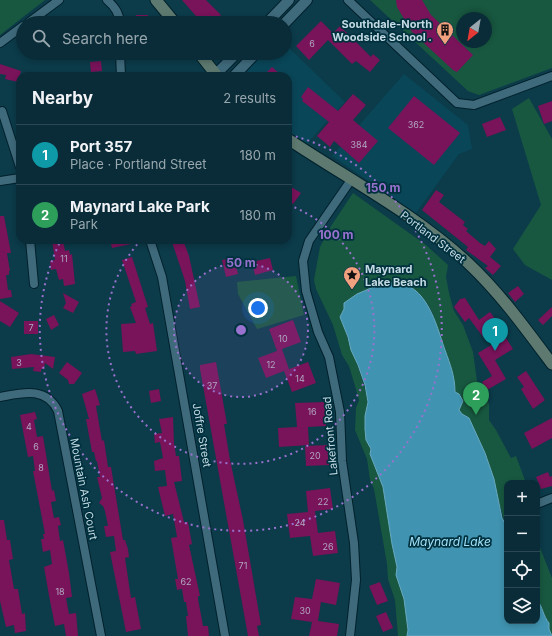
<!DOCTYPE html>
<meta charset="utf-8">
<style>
:root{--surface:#092c38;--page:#123440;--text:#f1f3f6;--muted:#99a7ae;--line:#294853;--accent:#d6ab8b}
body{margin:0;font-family:Inter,sans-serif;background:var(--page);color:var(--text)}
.controls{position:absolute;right:12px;bottom:12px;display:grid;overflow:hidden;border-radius:8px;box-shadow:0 2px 6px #0003}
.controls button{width:36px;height:36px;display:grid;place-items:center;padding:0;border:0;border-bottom:1px solid var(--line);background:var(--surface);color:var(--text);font:20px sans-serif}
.compass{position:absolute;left:456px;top:12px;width:36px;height:36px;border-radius:50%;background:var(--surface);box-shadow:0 2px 6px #0003;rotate:211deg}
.you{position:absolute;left:258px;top:308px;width:14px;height:14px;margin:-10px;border:3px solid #fff;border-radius:50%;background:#1a73e8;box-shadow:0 0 0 6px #1a73e833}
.badge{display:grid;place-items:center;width:26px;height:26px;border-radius:50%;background:var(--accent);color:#fff;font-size:13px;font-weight:700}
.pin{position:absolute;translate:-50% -33px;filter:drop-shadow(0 1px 2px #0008)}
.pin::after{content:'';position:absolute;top:21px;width:14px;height:12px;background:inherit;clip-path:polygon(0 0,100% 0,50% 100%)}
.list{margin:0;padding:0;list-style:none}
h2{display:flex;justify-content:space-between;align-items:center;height:52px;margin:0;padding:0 16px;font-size:17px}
h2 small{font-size:13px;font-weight:400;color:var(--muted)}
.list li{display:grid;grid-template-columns:26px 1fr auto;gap:12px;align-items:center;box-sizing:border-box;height:60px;padding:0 16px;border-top:1px solid var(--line)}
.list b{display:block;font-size:15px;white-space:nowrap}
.list p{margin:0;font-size:13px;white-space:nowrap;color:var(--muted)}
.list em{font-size:13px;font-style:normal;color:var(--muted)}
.icon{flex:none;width:22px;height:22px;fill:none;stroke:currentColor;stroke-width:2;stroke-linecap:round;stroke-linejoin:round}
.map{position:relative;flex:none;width:552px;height:636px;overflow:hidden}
.search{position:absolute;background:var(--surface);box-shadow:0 2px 6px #0003;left:16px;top:16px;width:276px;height:44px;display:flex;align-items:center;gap:10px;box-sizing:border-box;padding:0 14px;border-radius:22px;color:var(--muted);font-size:15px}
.panel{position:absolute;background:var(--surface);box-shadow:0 2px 6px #0003;left:16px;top:72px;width:276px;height:172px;border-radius:12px}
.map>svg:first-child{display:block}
.built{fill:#094658}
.green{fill:#185840;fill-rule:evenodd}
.water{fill:#4094b1;stroke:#68a9c0}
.building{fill:#79135a}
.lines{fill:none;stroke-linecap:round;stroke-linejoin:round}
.minor-casing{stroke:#00212c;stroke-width:10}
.tertiary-casing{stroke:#00212c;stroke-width:12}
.secondary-casing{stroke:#00212c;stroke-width:13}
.minor{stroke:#3f6a7b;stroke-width:8}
.tertiary{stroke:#3f6a7b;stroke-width:10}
.secondary{stroke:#5e7a70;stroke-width:11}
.ring{fill:none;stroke:#9872ce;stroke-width:2;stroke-dasharray:2 4}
.labels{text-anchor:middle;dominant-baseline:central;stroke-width:3.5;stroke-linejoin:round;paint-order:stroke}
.number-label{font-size:9px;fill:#b1a9c2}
.poi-label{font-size:11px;font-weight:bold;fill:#c4dbe4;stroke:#00313f;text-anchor:end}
.street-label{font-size:11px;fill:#c4dbe4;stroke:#00313f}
.water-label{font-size:12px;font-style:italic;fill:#a0e0f8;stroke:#00313f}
.centre{fill:#9872ce;stroke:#00313f;stroke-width:2}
.ring-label{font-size:12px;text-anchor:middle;font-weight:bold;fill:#9872ce;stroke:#00313f;stroke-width:3.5;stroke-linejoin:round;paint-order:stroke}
</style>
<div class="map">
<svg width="552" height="636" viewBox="0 0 552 636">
<rect width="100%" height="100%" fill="#0c3b4a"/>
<!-- built -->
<path class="built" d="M285,44L345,102L303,148L288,138V76H234L255,53H285Z
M404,74L468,125L472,149L459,154L416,213L332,156Z"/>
<!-- green -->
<path class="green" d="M0,0H45L0,35Z
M370,0H552V68L479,95L468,91ZM462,18H486V42H462Z
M529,98L552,139V280L525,265L513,249L541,205L512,109Z
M353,193L426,245L448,265L446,277L449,293L454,311L463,325L473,352L477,381L485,392L489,404V420L496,430L511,458L516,456L526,483H507V531L485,453L469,418L462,414L459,410L463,401L459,394L455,392C454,371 446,352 439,333C436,326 435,319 432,312C426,298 409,281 392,282C374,284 359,295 344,303V309L341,314C347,343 361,369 367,398C369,407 364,418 365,428C365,437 372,446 370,454L383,487L392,544L397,567V577L404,599L408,630L407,636H398L395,600L388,579L387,564L374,489L370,480L367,459L355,430L356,408L359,400L355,386L349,366L342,355L333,325L316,289L314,280L320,247L331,226Z
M296,276L304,315L257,329L238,294L237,282Z
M537,540L552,578V636L549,629V623C543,616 543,607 537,600Z"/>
<!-- water -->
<path class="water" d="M394,282C427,284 436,324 445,350C450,364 455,376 455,392L459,394L463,401L459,410L462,414L469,418L485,453L494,479L502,518L507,527V621H537V600C543,607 543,616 549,623V629L552,636H407L408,630L404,599L396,575L397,567L392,544L383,487L370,454L371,449L366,440L365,429V416L368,402L365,385L358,365L351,350L348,337L340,317L344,309V303L357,294L371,288Z"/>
<!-- building -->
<path class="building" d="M182,0H206L221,15L211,23H202Z
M396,0H422L431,15L473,55L457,72L453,70L412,32L397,7Z
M136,15H148V23H136Z
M321,21L333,33L340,26L371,57L373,54L380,60L370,72L356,61L352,64L328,40L309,60L296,46Z
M101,61L102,71L91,72L90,62Z
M0,64L21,71L18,82L5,79L6,75L0,74Z
M272,67L282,76H263Z
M308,87L338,111L353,94L366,105L353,120L378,141L359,163L334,141L330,147L317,136L329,122L302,101L303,99L301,97Z
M414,96L460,133L434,165L388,128Z
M552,101V121L544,124L538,106Z
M500,117L506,130L487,137L482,124Z
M288,185L301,193L293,204L288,200Z
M436,190L444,195L439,202L465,222L463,225L468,229L466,231L480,243L485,246L489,241L496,249L490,257L501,266L493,275L485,268L488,266L466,250L468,247L422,210Z
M0,216H4L11,253H7L10,271H9V275H6L8,290H11L12,297L0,299Z
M52,240H63L65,251L69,250L70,255L72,254L75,284L64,286L63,279L59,280L56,269L51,270L50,261L55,260Z
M110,240H135L136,243L112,248Z
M179,240H183L189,256L200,307L190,309L185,281L172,242Z
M132,257L148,307L145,308L150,324L153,323L157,351L136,354L135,351L123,352L121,324L136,323L130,307L132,306L131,304L136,302L122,260Z
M234,258L238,274L226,277L222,260Z
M270,258L273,270L255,275L252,262Z
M518,286L524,294L515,302L508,293Z
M63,293L79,302L73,313L63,308L66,303Z
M465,298L479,320L490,312L496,320L498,318L503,322L507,328L502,332L513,349L495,360L506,379L487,390L482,382L492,376L478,353L493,344L486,335L483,337L469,318L465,322L454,307L460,299Z
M0,301L19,313L10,327L0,321Z
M552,307V316L543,325L538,320Z
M54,315L59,325L51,330L46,319Z
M293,320L301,342L282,349L289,369L266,378L258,358L277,351L269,329Z
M24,321H38V334H24Z
M31,354L55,357L53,369L45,363L44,369H41V372L33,371L34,367L12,369L11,357Z
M67,362L82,373L74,384H69L68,380L59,373Z
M216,362L227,424H224L230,460L243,520L261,625L257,626L259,636H248L200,369V365Z
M308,362L316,383L292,392L284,371Z
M526,371L545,400L533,409L521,389L524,387L517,377Z
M95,389L100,405L96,406L102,441L104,440L108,467H111L123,540H125L128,549L129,557L125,558L131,598L135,597L141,629L126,632L110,552L116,551L114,536L106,537L104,526H108L105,511L103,506L99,503L102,498L97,477H100L97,461H96L94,452H92L86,419H89L82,394Z
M159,389L161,401L151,403L149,391Z
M325,402L326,426L308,427L309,445L279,447L278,428L297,427L295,403Z
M35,412L37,419L34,420L37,437L43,436L52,491L54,490L56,501L51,502L54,518L59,517L61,525L58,526L60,541L63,540L69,573L72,597L66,598L69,614L76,613L78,636H66L64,624L55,626L50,601L44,567L52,564L50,550L43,552L41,539H44L43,534H45L33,471H35L33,456L28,457L20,415Z
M173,417L174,443L176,456H179L182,481L174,482L184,522H188L192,544L189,545L200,596H198V599L203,626H208L209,636H188L186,616H188L186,602H184L182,589L177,590L175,579H178L171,538L177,537L173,514L165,516L158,487L167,486L165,470L155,471L154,461L163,458L160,442L155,443L154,434L162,433L159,419Z
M552,418V438L532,449L524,433Z
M328,445L329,465L306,466L305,446Z
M548,472L550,477L552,476V486L541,489L536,477Z
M330,488L333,509L315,511L318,533L335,531L338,553L313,556L310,536L290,538L287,514L308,512L306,491Z
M0,520H4L7,540H10L13,559L9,560L14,589H18L22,614L25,613L26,631L15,633L14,625L6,627L0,601Z
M316,579L340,583L336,605L321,602L318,621L339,624L337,636H309L312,622L291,619L295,597L312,599Z
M380,582L388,601L377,605L369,586Z
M386,612L393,628L383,632L376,616Z"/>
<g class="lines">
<!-- minor casing -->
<g class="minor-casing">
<path id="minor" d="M107,0C115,7 119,13 120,23
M348,0L457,103L474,105L552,76
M28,23L59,0
M0,43L23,26
M120,53L121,76
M2,111L20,167
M0,181L20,178
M30,240L34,284
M150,240L162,277L225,636
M0,397C22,393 46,386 58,411L101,636
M537,504L552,498
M350,636L356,580L354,543L342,461L340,412L329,357L318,332L306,291L303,261L309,241L351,180"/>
</g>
<!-- tertiary casing -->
<g class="tertiary-casing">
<path id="tertiary" d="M267,23L289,0
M285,23L307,0
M216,74L237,53
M234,76L256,53"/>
</g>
<!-- secondary casing -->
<g class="secondary-casing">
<path id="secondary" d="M156,0L175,23
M199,53L217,76
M288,139C348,179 415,214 468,263C500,293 526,329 552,364"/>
</g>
<!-- minor -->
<use href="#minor" class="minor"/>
<!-- tertiary -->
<use href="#tertiary" class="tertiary"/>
<!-- secondary -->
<use href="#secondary" class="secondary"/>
</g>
<!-- distance rings -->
<circle cx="241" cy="330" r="67" fill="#9872ce" fill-opacity=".12"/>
<g class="ring">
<circle cx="241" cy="330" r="67"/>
<path d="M289 205A134 134 0 1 1 141 240"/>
<path d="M290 135A201 201 0 1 1 61 240"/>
</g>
<!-- icons -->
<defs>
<g id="building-pin" transform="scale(0.9)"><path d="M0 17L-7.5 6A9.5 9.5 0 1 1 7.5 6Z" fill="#f2a17e" stroke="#00313f"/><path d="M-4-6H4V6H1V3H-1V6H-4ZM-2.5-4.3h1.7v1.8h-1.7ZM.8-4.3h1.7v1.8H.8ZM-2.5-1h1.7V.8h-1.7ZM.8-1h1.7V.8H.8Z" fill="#111"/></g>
<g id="sight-pin" transform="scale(0.9)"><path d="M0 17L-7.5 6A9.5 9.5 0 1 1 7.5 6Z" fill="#f2a17e" stroke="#00313f"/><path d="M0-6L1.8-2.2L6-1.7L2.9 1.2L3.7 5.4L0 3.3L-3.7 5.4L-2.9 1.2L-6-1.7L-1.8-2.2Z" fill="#111"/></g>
</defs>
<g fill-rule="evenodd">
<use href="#building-pin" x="445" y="30"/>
<use href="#sight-pin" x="352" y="275"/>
</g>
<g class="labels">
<!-- number labels -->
<g class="number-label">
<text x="312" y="43">6</text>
<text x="416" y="124">362</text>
<text x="359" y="144">384</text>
<text x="64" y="258">11</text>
<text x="31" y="327">7</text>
<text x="283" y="338">10</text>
<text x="19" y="362">3</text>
<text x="271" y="364">12</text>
<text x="300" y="378">14</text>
<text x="212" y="385">37</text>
<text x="312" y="411">16</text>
<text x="29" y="426">4</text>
<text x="36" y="446">6</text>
<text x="315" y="455">20</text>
<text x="41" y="467">8</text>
<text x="323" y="501">22</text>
<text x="300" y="522">24</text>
<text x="328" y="546">26</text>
<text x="243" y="565">71</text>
<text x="186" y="581">62</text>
<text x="60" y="591">18</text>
<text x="305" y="610">30</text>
</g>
<!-- poi labels -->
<g class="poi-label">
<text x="432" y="24">Southdale-North<tspan x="432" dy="13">Woodside School .</tspan></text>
<text x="365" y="269" text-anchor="start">Maynard<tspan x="365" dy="13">Lake Beach</tspan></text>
</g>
<!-- street labels -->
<g class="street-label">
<text transform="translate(433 237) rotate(37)">Portland Street</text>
<text transform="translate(202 435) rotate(80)">Joffre Street</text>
<text transform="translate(330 436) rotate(-95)">Lakefront Road</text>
<text transform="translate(84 489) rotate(79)">Mountain Ash Court</text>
</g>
<!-- water labels -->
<g class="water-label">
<text x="450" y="541">Maynard Lake</text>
</g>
</g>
<circle cx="241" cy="330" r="6" class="centre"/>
<g class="ring-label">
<text x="383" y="192">150 m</text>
<text x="336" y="239">100 m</text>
<text x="241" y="267">50 m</text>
</g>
</svg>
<div class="controls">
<button>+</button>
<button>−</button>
<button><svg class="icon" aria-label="locate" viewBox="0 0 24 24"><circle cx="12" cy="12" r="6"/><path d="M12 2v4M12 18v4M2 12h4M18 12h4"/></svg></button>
<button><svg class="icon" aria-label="layers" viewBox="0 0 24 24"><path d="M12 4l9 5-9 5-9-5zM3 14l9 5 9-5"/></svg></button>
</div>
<svg class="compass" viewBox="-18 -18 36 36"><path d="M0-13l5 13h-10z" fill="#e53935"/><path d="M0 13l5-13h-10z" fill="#99a7ae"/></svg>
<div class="you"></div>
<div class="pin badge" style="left:495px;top:351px;background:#0f9aa8">1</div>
<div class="pin badge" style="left:476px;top:415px;background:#2e9e5b">2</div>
<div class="search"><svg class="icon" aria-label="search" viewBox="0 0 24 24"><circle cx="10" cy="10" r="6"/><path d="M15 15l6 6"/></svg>Search here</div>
<section class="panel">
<h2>Nearby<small>2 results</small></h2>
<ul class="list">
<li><span class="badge" style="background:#0f9aa8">1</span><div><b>Port 357</b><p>Place · Portland Street</p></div><em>180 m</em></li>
<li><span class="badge" style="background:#2e9e5b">2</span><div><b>Maynard Lake Park</b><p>Park</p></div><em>180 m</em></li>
</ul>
</section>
</div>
